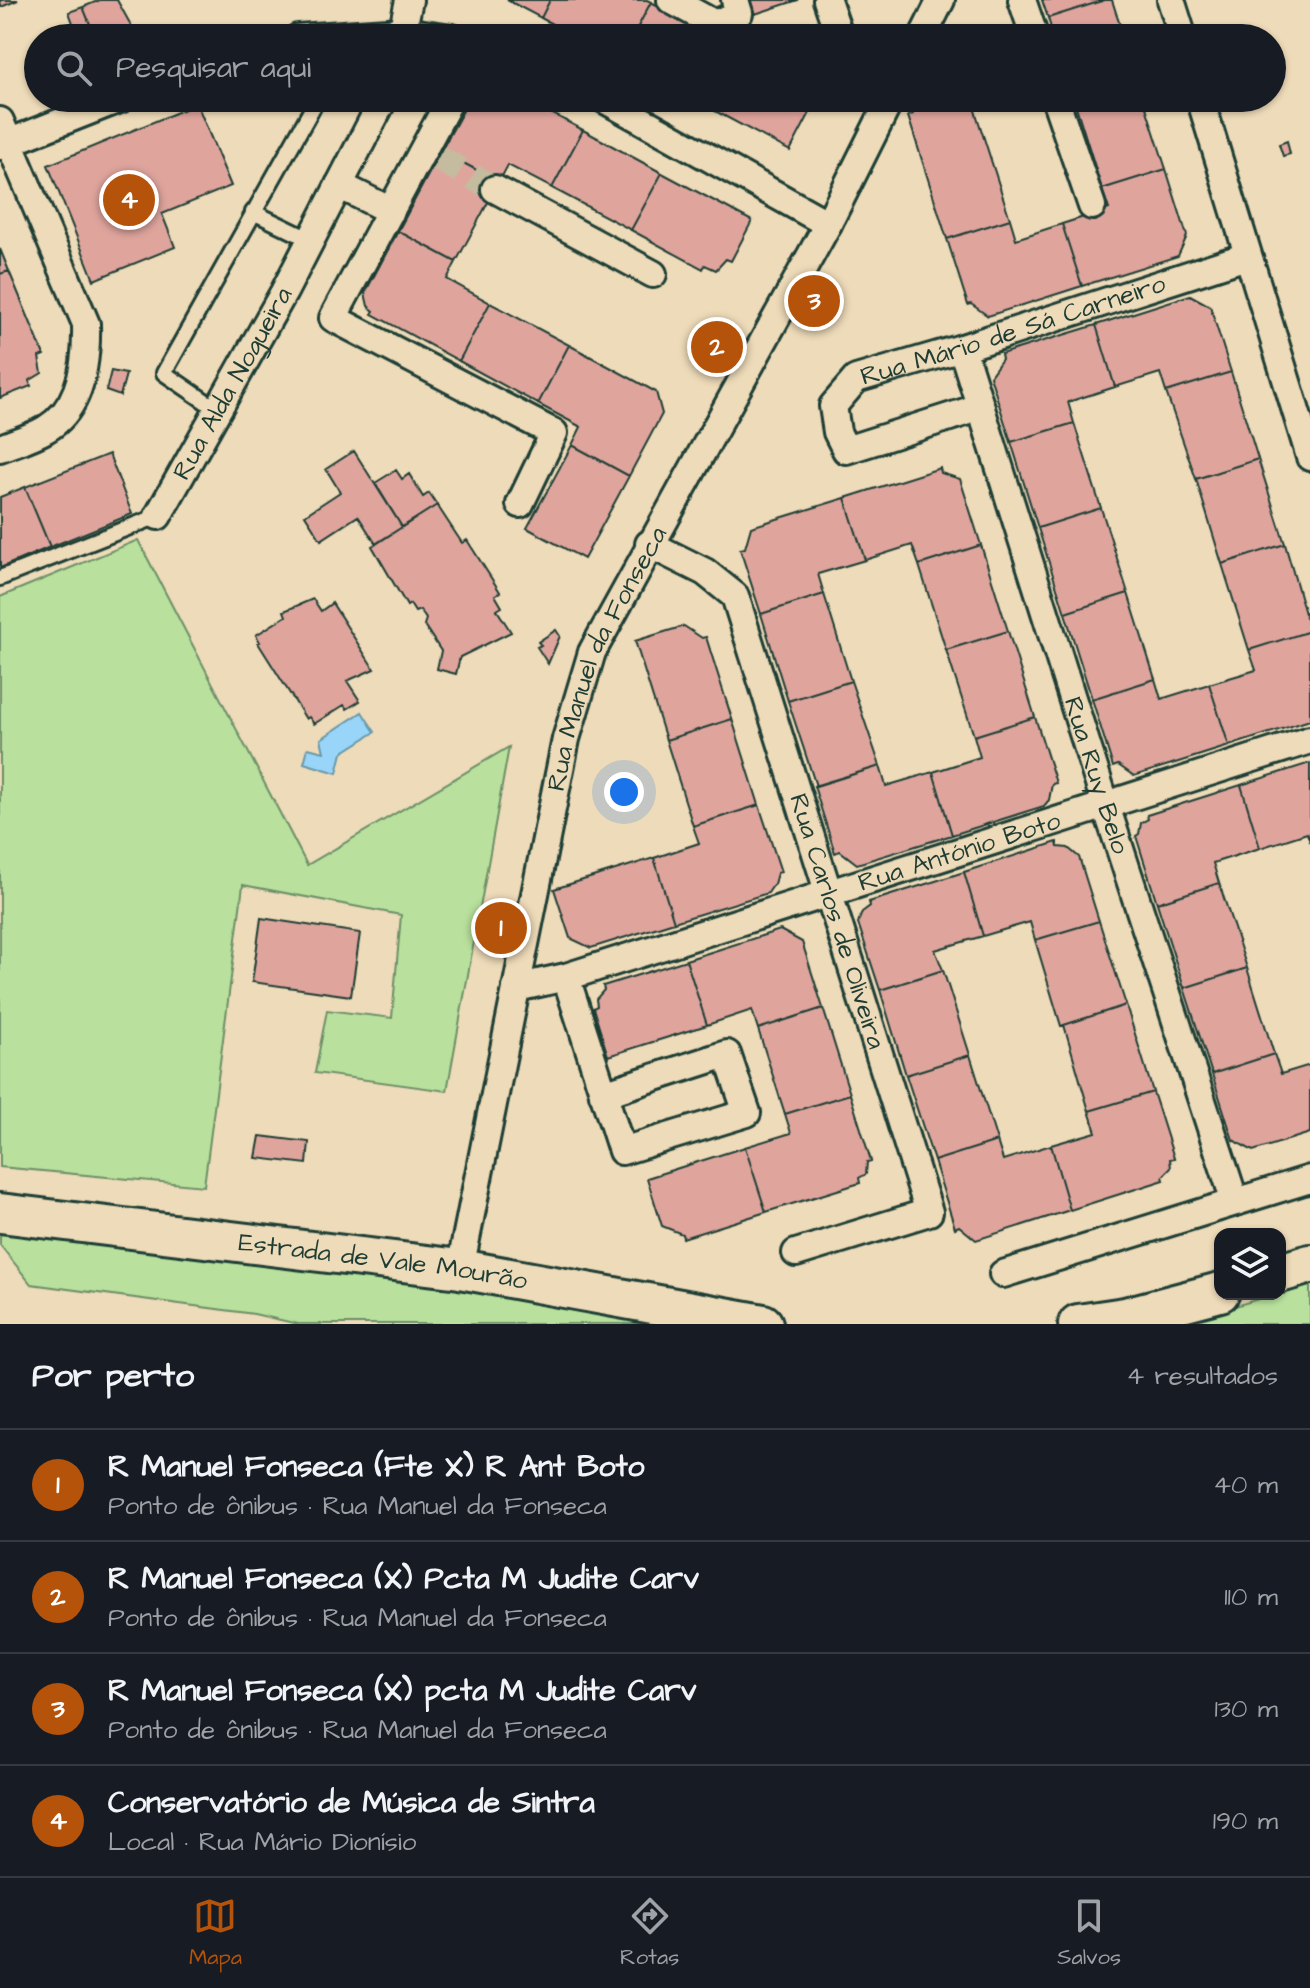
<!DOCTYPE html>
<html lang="pt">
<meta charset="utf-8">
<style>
:root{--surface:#171b24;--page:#20242c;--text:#f1f3f6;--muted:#9ea1a6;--line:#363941;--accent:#b45309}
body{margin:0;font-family:"Architects Daughter",sans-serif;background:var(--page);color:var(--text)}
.controls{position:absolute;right:24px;bottom:24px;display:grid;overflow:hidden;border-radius:16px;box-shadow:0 2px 6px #0004}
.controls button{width:72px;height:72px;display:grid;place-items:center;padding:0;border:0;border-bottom:2px solid var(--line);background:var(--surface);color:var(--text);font:40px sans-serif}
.you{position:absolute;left:624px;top:792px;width:28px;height:28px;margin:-20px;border:6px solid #fff;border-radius:50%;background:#1a73e8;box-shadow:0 0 0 12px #1a73e833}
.badge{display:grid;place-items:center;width:52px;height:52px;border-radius:50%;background:var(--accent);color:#fff;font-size:26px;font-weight:700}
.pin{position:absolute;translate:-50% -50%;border:4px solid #fff;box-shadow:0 2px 8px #0006}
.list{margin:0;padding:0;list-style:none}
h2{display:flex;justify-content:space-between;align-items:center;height:104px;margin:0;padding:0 32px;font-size:34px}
h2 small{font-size:26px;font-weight:400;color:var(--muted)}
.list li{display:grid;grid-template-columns:52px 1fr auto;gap:24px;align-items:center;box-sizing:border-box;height:112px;padding:0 32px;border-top:2px solid var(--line)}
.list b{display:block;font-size:30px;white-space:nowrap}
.list p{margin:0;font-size:26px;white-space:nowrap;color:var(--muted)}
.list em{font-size:26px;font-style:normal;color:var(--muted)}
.icon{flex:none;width:44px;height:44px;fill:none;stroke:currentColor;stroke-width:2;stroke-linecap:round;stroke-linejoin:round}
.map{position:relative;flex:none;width:1310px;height:1324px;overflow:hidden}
.search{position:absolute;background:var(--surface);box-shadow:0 2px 6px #0004;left:24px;right:24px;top:24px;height:88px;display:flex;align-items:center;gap:20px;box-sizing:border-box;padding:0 28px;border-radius:44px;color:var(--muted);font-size:30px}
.sheet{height:552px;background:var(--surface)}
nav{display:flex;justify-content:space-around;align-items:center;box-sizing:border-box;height:112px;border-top:2px solid var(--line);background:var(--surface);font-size:22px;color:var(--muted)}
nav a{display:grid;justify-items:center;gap:4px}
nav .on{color:var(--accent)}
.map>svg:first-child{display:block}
.green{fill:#b9e19d;stroke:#6c8f68;stroke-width:2}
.water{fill:#99d5f9;stroke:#6898aa;stroke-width:2}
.building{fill:#dfa59d;stroke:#1f3d34;stroke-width:2}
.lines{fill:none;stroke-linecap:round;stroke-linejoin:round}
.street-tunnel{stroke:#c5bb9e;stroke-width:26;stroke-dasharray:26 13;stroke-linecap:butt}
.lane-casing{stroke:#1f3d34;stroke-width:20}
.street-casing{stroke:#1f3d34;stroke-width:32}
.secondary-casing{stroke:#1f3d34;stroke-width:44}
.lane{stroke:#eedbb9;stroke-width:14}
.street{stroke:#eedbb9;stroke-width:26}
.secondary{stroke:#eedbb9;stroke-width:38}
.labels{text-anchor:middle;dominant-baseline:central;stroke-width:6;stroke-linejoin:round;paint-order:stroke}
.street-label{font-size:26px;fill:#1f3d34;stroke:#eedbb9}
</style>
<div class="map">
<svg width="1310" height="1324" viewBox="0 0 1310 1324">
<rect width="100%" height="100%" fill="#eedbb9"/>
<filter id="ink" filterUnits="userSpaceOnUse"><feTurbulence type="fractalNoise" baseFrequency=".0125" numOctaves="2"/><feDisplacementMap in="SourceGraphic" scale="16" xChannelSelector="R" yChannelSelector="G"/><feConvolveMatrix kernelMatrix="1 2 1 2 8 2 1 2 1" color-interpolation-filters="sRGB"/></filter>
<g filter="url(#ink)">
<!-- green -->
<path class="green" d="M138,540L307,865L509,747L447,1091L315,1073L327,1010L392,1018L401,915L243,885L204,1186L0,1167V597Z
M0,1233L483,1289L660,1324H298L254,1314L31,1284L0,1245Z
M1310,1283V1324H1177Z"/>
<!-- water -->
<path class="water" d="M362,712L375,732L342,753L337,773L304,763L308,748L324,752L321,739Z"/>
<!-- building -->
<path class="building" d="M0,0H18L1,7Z
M117,0L138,38H82L80,34L92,29L83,7L100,0Z
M507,0H550L541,18Z
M550,0H647L651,2L632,38H578L541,18Z
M750,0H798L755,14Z
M1042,0H1105L1048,18Z
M1105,0H1112L1124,38H1054L1048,18Z
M651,2L718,38H632Z
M83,7L92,29L77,34L69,12Z
M470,98H523L583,130L552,188L508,165L499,182L441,151Z
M705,98H812L813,107L790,151L702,104Z
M919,98H971L1010,219L947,239L908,116L913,114Z
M1093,98H1143L1166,169L1102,189L1075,103Z
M197,104L231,186L162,214L175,247L94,280L48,165Z
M583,130L662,173L631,230L552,188Z
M1287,141L1290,154L1283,156L1279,144Z
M441,151L499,182L456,262L398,231Z
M1166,169L1187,236L1178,256L1082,286L1062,224L1109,209L1102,189Z
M662,173L752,221L731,261L726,259L716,270L705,265L703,269L631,230Z
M1010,219L1016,239L1062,224L1082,286L988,316L971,304L968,305L947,239Z
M398,231L456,262L447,279L490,303L459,361L372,314L374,311L368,306L365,293Z
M0,249L9,271L0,274Z
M9,271L44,355L39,357L42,373L29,381L31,386L0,398V274Z
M1190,295L1210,306L1231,372L1166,392L1160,373L1115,387L1096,325Z
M490,303L569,345L538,404L459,361Z
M1096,325L1115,387L1068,402L1074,423L1011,442L990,376L1002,359L1001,354Z
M569,345L656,392L662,414L629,476L572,445L581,427L538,404Z
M111,371L126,374L120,396L106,391Z
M1231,372L1258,459L1196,479L1166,392Z
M1074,423L1101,508L1038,528L1011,442Z
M572,445L629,476L584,559L527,528Z
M354,451L402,527L376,544L358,516L321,540L305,515L340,492L326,469Z
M109,454L132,514L50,547L25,487Z
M1258,459L1285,544L1222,564L1196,479Z
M940,468L941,473L960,479L981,545L919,565L912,545L865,560L845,498Z
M396,470L402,479L409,474L423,497L429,493L437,505L402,527L375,483Z
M25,487L50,547L0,568V497Z
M845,498L865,560L818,574L824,594L761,614L740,549L745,548L751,527Z
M437,505L462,543L467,540L500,592L495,595L502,607L497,610L511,632L460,657L456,674L437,669L441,651L424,625L426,619L420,610L415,612L410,604L407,606L372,546Z
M1101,508L1128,593L1065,613L1038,528Z
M1285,544L1310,631L1249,650L1222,564Z
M981,545L1008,631L946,650L919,565Z
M1128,593L1155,679L1092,699L1065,613Z
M824,594L851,681L788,701L761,614Z
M313,599L321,611L332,603L374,669L347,681L360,701L347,709L344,705L314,724L309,717L306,719L258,643L260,642L256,635L286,616L284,611Z
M684,626L702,638L706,637L732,719L666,740L635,641Z
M556,630L560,636L548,664L537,647L541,645L538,642Z
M1008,631L1035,717L974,736L946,650Z
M1310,631V720L1229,746L1209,684L1256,670L1249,650Z
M1155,679L1161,699L1209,684L1229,746L1134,776L1118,765L1113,767L1092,699Z
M851,681L880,766L816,786L788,701Z
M1035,717L1056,783L1052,784L1049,800L1044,806L952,835L933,772L980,757L974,736Z
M732,719L759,805L693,826L666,740Z
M1310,763V842L1307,833L1260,848L1241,785Z
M880,766L886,786L933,772L952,835L857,864L840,851L835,853L814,786Z
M1241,785L1260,848L1213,863L1219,883L1157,903L1136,836L1139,834L1141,823L1148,819L1147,815Z
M759,805L781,872L777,873L774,884L768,893L674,922L654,858L699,843L693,826Z
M1057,842L1058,847L1068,848L1079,857L1099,921L1035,940L1030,922L983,936L964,872Z
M654,858L674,922L591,948L570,938L554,889Z
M964,872L983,936L935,950L943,970L880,990L858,923L862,912L870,906L869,902Z
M1219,883L1247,968L1184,988L1157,903Z
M261,918L360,933L351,996L252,982Z
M1099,921L1126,1005L1061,1026L1035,940Z
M780,930L802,942L823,1008L758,1029L752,1010L707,1025L686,960Z
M686,960L707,1025L608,1056L593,1008L597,1006L596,999L604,990L603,986Z
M1247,968L1274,1054L1212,1074L1184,988Z
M943,970L970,1055L906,1075L880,990Z
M1126,1005L1153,1092L1089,1111L1064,1025Z
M823,1008L850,1094L785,1114L758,1029Z
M1274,1054L1281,1074L1310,1065V1133L1253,1151L1233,1140L1212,1074Z
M970,1055L997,1141L934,1161L906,1075Z
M1153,1092L1174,1158L1170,1159L1171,1168L1163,1176L1164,1180L1070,1210L1051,1145L1096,1132L1089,1111Z
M850,1094L871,1161L867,1162L866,1174L859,1178L860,1183L766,1212L745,1147L791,1133L785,1114Z
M260,1136L309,1142L307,1164L256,1158Z
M997,1141L1003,1160L1051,1145L1070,1210L976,1240L959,1226L955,1228L934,1161Z
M745,1147L766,1212L683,1238L682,1234L662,1226L647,1178Z"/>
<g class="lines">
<!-- street-tunnel -->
<path class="street-tunnel" d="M438,158L495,189"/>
<!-- lane casing -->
<g class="lane-casing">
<path id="lane" d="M253,212L311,240
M218,410L164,373L318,98
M0,578L158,516"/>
</g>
<!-- street casing -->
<g class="street-casing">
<g id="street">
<path d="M671,0L715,24L739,13L735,0"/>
<path d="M827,0L840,38"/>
<path d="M1022,0L1035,38"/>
<path d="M1171,0L1183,38"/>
<path d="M715,24L744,38"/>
<path d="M298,38L403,31L452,38"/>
<path d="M401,38L409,0"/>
<path d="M922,38L941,0"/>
<path d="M451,98L333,318L554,433L520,504"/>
<path d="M602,98L828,224"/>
<path d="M1055,98L1092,206"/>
<path d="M1200,98L1310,457"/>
<path d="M0,121L86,324C87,361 82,408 46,429C33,437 15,442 0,448"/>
<path d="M0,146L122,98"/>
<path d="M339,185L391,211"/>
<path d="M495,189L653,274"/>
<path id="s1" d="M962,348L1105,803L1235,1202"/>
<path id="s2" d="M981,407L846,450L837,432L833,406L856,379L962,348L1247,256"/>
<path id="s3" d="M158,516L284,292L384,98"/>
<path id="s4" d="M649,544L705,572L735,596L929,1212L796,1253"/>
<path d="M566,977L622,1151L747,1113L727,1054L603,1094"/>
<path id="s5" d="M516,988L566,977L1310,740"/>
<path id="s6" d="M460,1269L566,739L592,652L828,224L891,98"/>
<path d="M1003,1274L1310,1179"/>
</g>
</g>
<!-- secondary casing -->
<g class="secondary-casing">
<g id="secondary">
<path id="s7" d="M0,1213L460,1269L763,1324"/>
<path d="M1280,1273L1310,1264"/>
<path d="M1078,1324L1125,1317L1220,1292"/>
</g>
</g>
<!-- lane -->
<use href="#lane" class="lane"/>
<!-- street -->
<use href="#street" class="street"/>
<!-- secondary -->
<use href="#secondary" class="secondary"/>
</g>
</g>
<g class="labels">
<!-- street labels -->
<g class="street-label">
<text stroke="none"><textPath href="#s2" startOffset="388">Rua Mário de Sá Carneiro</textPath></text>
<text stroke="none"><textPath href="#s3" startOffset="152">Rua Alda Nogueira</textPath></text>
<text stroke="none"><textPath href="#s6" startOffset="630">Rua Manuel da Fonseca</textPath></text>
<text stroke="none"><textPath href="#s1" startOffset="448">Rua Ruy Belo</textPath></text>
<text stroke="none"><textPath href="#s5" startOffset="464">Rua António Boto</textPath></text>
<text stroke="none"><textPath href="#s4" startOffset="442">Rua Carlos de Oliveira</textPath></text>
<text stroke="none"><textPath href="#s7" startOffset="386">Estrada de Vale Mourão</textPath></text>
</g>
</g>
</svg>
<div class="controls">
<button><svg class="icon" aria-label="layers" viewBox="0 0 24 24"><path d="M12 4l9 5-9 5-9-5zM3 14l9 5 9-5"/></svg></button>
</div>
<div class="you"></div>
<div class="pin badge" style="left:501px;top:928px">1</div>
<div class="pin badge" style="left:717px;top:347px">2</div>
<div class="pin badge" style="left:814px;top:301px">3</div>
<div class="pin badge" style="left:129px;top:200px">4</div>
<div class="search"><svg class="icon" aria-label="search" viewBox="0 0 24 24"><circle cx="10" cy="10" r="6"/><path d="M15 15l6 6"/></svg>Pesquisar aqui</div>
</div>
<section class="sheet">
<h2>Por perto<small>4 resultados</small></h2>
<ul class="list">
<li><span class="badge">1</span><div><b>R Manuel Fonseca (Fte X) R Ant Boto</b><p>Ponto de ônibus · Rua Manuel da Fonseca</p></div><em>40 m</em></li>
<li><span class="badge">2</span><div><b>R Manuel Fonseca (X) Pcta M Judite Carv</b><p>Ponto de ônibus · Rua Manuel da Fonseca</p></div><em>110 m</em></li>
<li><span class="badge">3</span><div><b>R Manuel Fonseca (X) pcta M Judite Carv</b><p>Ponto de ônibus · Rua Manuel da Fonseca</p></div><em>130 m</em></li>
<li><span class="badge">4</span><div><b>Conservatório de Música de Sintra</b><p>Local · Rua Mário Dionísio</p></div><em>190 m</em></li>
</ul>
</section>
<nav>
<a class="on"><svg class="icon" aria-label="map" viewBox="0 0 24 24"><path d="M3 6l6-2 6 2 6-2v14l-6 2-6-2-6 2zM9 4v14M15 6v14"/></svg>Mapa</a>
<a><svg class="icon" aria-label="directions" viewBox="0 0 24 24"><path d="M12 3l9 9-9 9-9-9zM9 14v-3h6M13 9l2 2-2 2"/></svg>Rotas</a>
<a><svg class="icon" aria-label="saved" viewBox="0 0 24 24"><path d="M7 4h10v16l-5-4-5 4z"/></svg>Salvos</a>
</nav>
